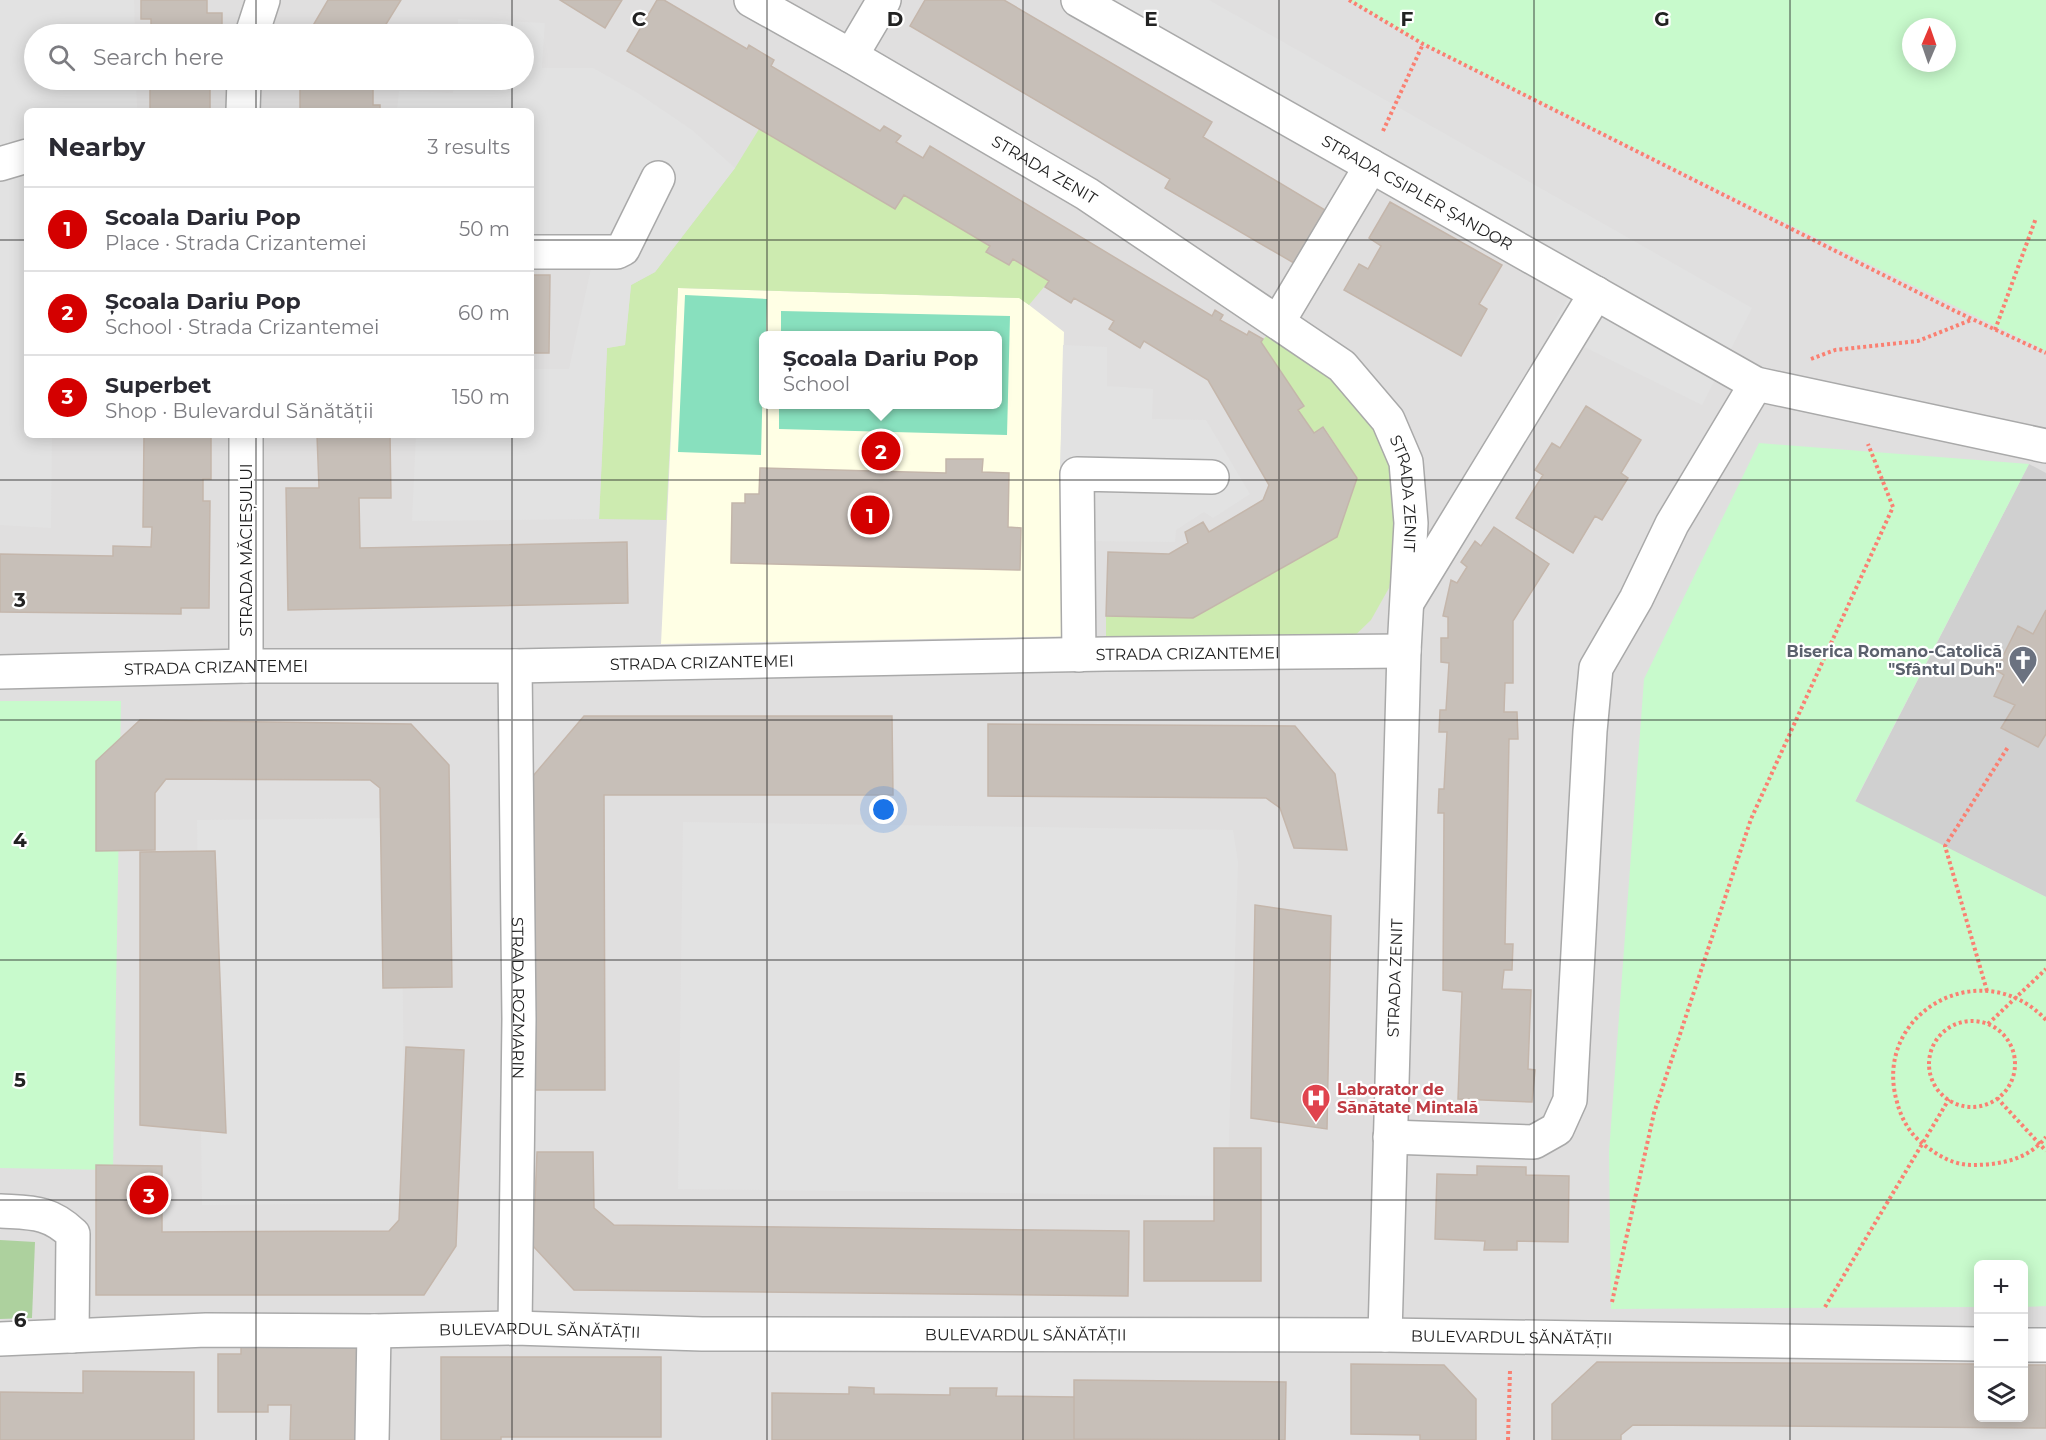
<!DOCTYPE html>
<meta charset="utf-8">
<style>
:root{--surface:#fff;--page:#f7f7f7;--text:#2b2b33;--muted:#7c7c81;--line:#e1e1e2;--accent:#d40000}
body{margin:0;font-family:Montserrat,sans-serif;background:var(--page);color:var(--text)}
.controls{position:absolute;right:18px;bottom:18px;display:grid;overflow:hidden;border-radius:9px;box-shadow:0 3px 15px #0003}
.controls button{width:54px;height:54px;display:grid;place-items:center;padding:0;border:0;border-bottom:2px solid var(--line);background:var(--surface);color:var(--text);font:30px sans-serif}
.compass{position:absolute;left:1902px;top:18px;width:54px;height:54px;border-radius:50%;background:var(--surface);box-shadow:0 3px 15px #0003;rotate:2deg}
.you{position:absolute;left:884px;top:810px;width:21px;height:21px;margin:-15px;border:4px solid #fff;border-radius:50%;background:#1a73e8;box-shadow:0 0 0 9px #1a73e833}
.badge{display:grid;place-items:center;width:39px;height:39px;border-radius:50%;background:var(--accent);color:#fff;font-size:20px;font-weight:700}
.pin{position:absolute;translate:-50% -50%;border:3px solid #fff;box-shadow:0 2px 6px #0006}
.popup{position:absolute;left:759px;top:331px;width:243px;height:78px;box-sizing:border-box;display:grid;place-content:center;border-radius:9px;background:var(--surface);filter:drop-shadow(0 2px 4px #0005);font-size:20px;white-space:nowrap;color:var(--muted)}
.popup b{font-size:22px;color:var(--text)}
.popup::after{content:'';position:absolute;left:50%;top:100%;margin-left:-12px;border:12px solid transparent;border-top-color:var(--surface)}
.list{margin:0;padding:0;list-style:none}
h2{display:flex;justify-content:space-between;align-items:center;height:78px;margin:0;padding:0 24px;font-size:26px}
h2 small{font-size:20px;font-weight:400;color:var(--muted)}
.list li{display:grid;grid-template-columns:39px 1fr auto;gap:18px;align-items:center;box-sizing:border-box;height:84px;padding:0 24px;border-top:2px solid var(--line)}
.list b{display:block;font-size:22px;white-space:nowrap}
.list p{margin:0;font-size:20px;white-space:nowrap;color:var(--muted)}
.list em{font-size:20px;font-style:normal;color:var(--muted)}
.icon{flex:none;width:33px;height:33px;fill:none;stroke:currentColor;stroke-width:2;stroke-linecap:round;stroke-linejoin:round}
.map{position:relative;flex:none;width:2046px;height:1440px;overflow:hidden}
.search{position:absolute;background:var(--surface);box-shadow:0 3px 15px #0003;left:24px;top:24px;width:510px;height:66px;display:flex;align-items:center;gap:15px;box-sizing:border-box;padding:0 21px;border-radius:33px;color:var(--muted);font-size:22px}
.panel{position:absolute;background:var(--surface);box-shadow:0 3px 15px #0003;left:24px;top:108px;width:510px;height:330px;border-radius:9px}
.map>svg:first-child{display:block}
.residential{fill:#e0dfdf;fill-rule:evenodd}
.education{fill:#ffffe5;fill-rule:evenodd}
.religious{fill:#d0d0d0}
.grass{fill:#cdebb0}
.forest{fill:#add19e}
.park{fill:#c8facc;fill-rule:evenodd}
.pitch{fill:#88e0be}
.parking{fill:#e2e2e2}
.building{fill:#c7bfb8;stroke:#c4b6ab;stroke-width:1.5}
.lines{fill:none;stroke-linecap:round;stroke-linejoin:round}
.minor-casing{stroke:#a9a9a9;stroke-width:36}
.path{stroke:#fa8072;stroke-width:4;stroke-dasharray:3 3;stroke-linecap:butt}
.minor{stroke:#fff;stroke-width:33}
.grid{fill:none;stroke:#222;stroke-width:1.5;stroke-opacity:0.55}
.labels{text-anchor:middle;dominant-baseline:central;stroke-width:4.5;stroke-linejoin:round;paint-order:stroke}
.street-label{font-size:16px;fill:#222;stroke:#fff}
.worship-label{font-size:16px;font-weight:bold;fill:#5b616d;stroke:#fff;text-anchor:end}
.health-label{font-size:16px;font-weight:bold;fill:#be3a42;stroke:#fff;text-anchor:start}
.grid-label{font-size:20px;text-anchor:middle;font-weight:bold;fill:#222;stroke:#fff;stroke-width:4.5;stroke-linejoin:round;paint-order:stroke}
</style>
<div class="map">
<svg width="2046" height="1440" viewBox="0 0 2046 1440">
<rect width="100%" height="100%" fill="#f2efe9"/>
<!-- residential -->
<path class="residential" d="M0,0H1641L2046,216V1440H0ZM34,34H524V80H34ZM27,111H531V435H27ZM764,336H998V404H764ZM1978,1264H2024V1418H1978Z"/>
<!-- education -->
<path class="education" d="M678,288L1020,298L1064,332L1060,475L1079,636L661,644ZM764,336H998V404H764Z"/>
<!-- religious -->
<path class="religious" d="M2029,464L2046,473V897L1855,802Z"/>
<!-- grass -->
<path class="grass" d="M759,129L895,209L904,195L1049,281L1029,305L1019,298L678,288L666,520L599,519L607,348L625,345L631,285L655,272L735,168Z
M1273,328L1358,404L1394,454L1400,527L1389,588L1371,620L1339,651L1106,654V616L1193,618L1337,537L1357,478L1324,427L1314,433L1298,410L1303,406L1261,342Z"/>
<!-- forest -->
<path class="forest" d="M0,1240L35,1242L32,1318L0,1319Z"/>
<!-- park -->
<path class="park" d="M1349,0H2046V351L1423,44ZM1911,27H1947V63H1911Z
M1759,443L2029,464L1855,801L2046,897V1306L2024,1307V1264H1978V1307L1611,1309L1609,1152L1644,679Z
M0,701H121L113,1170L0,1168Z"/>
<!-- pitch -->
<path class="pitch" d="M685,295L767,299L766,335L764,336L761,455L678,452Z
M781,311L1010,316L1007,435L779,429V405L998,404V336L781,335Z"/>
<!-- parking -->
<path class="parking" d="M0,0H134L135,34H34V80H136L137,111H27V435H52L51,528L0,525Z
M1103,0H1209L1752,308L1702,405L1550,330L1582,274Z
M458,19L545,23L542,68H593L636,92L692,130L735,168L655,272L631,285L625,345L607,348L599,519L412,521L416,435H531V369H569L592,264L531,252V111H397L399,91L453,93L454,80H524V34H457Z
M1063,345L1107,347V386L1153,389L1152,419L1206,420L1250,494L1213,518L1204,512L1176,530L1175,542L1078,541L1077,474L1060,475Z
M401,818L405,1203L202,1205L197,820Z
M683,822L1233,830L1238,862L1227,1196L678,1189Z"/>
<!-- building -->
<path class="building" d="M141,0H207V13H222V32L211,31L210,34H151V19H141Z
M328,0H401L380,34H308Z
M560,0H622L605,28Z
M657,0H664L747,49L749,45L774,60L771,66L880,131L884,126L901,136L896,142L923,158L930,146L1212,316L1215,310L1223,315L1220,320L1247,335L1249,331L1263,339L1261,342L1304,406L1298,410L1314,433L1323,427L1357,478L1337,537L1193,618L1106,616L1108,552L1169,554L1188,543L1185,532L1203,522L1209,532L1263,500L1269,485L1208,380L1144,341L1140,348L1109,329L1114,321L1074,298L1071,303L1045,287L1049,281L1013,259L1009,265L986,252L990,246L904,195L895,209L627,51Z
M925,0H1004L1212,122L1203,137L1330,213L1299,266L1165,188L1170,179L910,26Z
M150,80H210V111H150Z
M300,80H383L382,88L373,87V105H380V111H300Z
M1390,202L1502,265L1479,304L1487,309L1461,356L1344,290L1359,264L1368,269L1381,246L1369,238Z
M531,275H550L549,353H531Z
M1586,406L1641,440L1621,473L1628,478L1602,520L1595,516L1573,553L1516,518L1543,475L1535,470L1552,443L1560,448Z
M144,435H211V479H203V501H210L209,608H181V614L0,612V554L113,556V546L151,547L152,527H143Z
M317,435H390L391,498H359L360,548L627,542L628,603L288,610L286,488H319Z
M946,459H983L982,472L1009,473L1008,527L1021,528L1020,570L731,563L732,503H745V494H759L760,468L946,473Z
M1494,527L1549,564L1513,621V683H1505L1504,712H1517L1518,739H1509L1505,944H1513L1512,970H1504L1502,989L1531,990L1528,1069L1535,1070L1532,1102L1458,1099L1462,992L1443,990L1444,813H1438L1439,789H1444L1447,732H1439L1440,710H1446L1449,663L1441,662V638H1448V617L1443,616L1451,580L1457,583L1467,567L1461,562L1475,541L1481,546Z
M2046,610V734L2038,747L2001,728L2015,705L1994,696L2004,675L1996,670L2018,626L2033,634Z
M584,716H892L893,795H604L605,1090H532L533,776Z
M140,720L411,724L449,765L452,987L383,988L380,788L370,780L166,779L155,793V850L96,851V761Z
M988,724L1295,726L1335,774L1347,850L1294,848L1280,808L1266,798L988,796Z
M215,851L226,1133L140,1125V852Z
M1255,905L1331,916L1327,1129L1251,1118Z
M406,1047L464,1050L456,1246L424,1295H96V1165L162,1166V1232L389,1231L399,1220Z
M1214,1148H1261V1281H1144V1221H1214Z
M537,1152H593L594,1208L614,1225L1129,1231L1128,1296L574,1290L533,1246Z
M1477,1166L1526,1167V1175L1569,1176L1568,1242L1517,1241V1250H1484L1485,1241L1435,1239L1437,1174L1477,1175Z
M241,1344L357,1345L356,1440H290L291,1405H268V1412H218V1354H241Z
M441,1357H661V1437H501V1440H441Z
M1597,1362L1978,1364V1418H2024V1365H2046V1428L1633,1425L1621,1435V1440H1552V1404Z
M1351,1364L1444,1365L1476,1399V1440H1420V1435L1351,1434Z
M83,1371L194,1372V1440H0V1392L83,1393Z
M1074,1380L1286,1382L1285,1440L1074,1439Z
M849,1387L874,1388V1394L950,1395V1388H997L996,1396L1074,1397V1440H772V1393L849,1394Z"/>
<g class="lines">
<!-- minor casing -->
<g class="minor-casing">
<g id="minor">
<path id="s1" d="M751,0L851,56L1087,194L1342,366L1388,420L1406,462L1411,523L1404,651L1385,1335"/>
<path id="s2" d="M1078,0L1756,384L2046,446"/>
<path d="M252,34L263,0"/>
<path d="M851,56L884,0"/>
<path d="M243,111L244,80"/>
<path d="M0,164L27,156"/>
<path d="M531,252H617L623,249L658,178"/>
<path d="M1278,322L1371,166"/>
<path d="M246,435V666"/>
<path d="M1408,601L1596,293"/>
<path d="M1079,655L1077,474L1212,477"/>
<path id="s3" d="M515,666L519,1019L515,1328"/>
<path id="s4" d="M0,672L246,666H515L1106,654L1404,651"/>
<path d="M1390,1137L1534,1142L1557,1129L1570,1100L1590,731L1596,668L1636,599L1672,524L1756,384"/>
<path d="M0,1211C32,1213 49,1211 73,1234L72,1336"/>
<path id="s5" d="M0,1339L206,1330L374,1331L515,1328L702,1334L1385,1335L1978,1344"/>
<path d="M2024,1345H2046"/>
<path d="M372,1440L374,1331"/>
</g>
</g>
<!-- path -->
<path class="path" d="M1349,0L1423,44L1957,312L2046,353
M1383,131L1423,44
M1995,330L2036,218
M1811,359L1835,350L1918,341L1971,320
M1987,991L1945,846L2008,747
M2046,1020C1983,952 1871,1012 1897,1102C1901,1118 1910,1134 1923,1144C1937,1155 1953,1165 1972,1165C1999,1165 2028,1160 2046,1137
M1929 1064a43 43 0 1 1 86 0a43 43 0 1 1-86 0Z
M1988,1024L2046,969
M1997,1098L2046,1151
M1612,1302L1654,1113L1751,819L1893,507L1868,444
M1825,1307L1949,1099
M1508,1440L1510,1371"/>
<!-- minor -->
<use href="#minor" class="minor"/>
</g>
<!-- grid -->
<path class="grid" d="M256,0V34M512,0V34M767,0V1440M1023,0V1440M1279,0V1440M1534,0V1440M1790,0V1440M256,80V111M512,80V111M0,240H27M531,240H2046M256,435V1440M512,435V1440M0,480H2046M0,720H2046M0,960H2046M0,1200H2046"/>
<!-- icons -->
<defs>
<g id="church-pin" transform="scale(1.5)"><path d="M0 17L-7.5 6A9.5 9.5 0 1 1 7.5 6Z" fill="#6b7280" stroke="#fff"/><path d="M-1.2-6h2.4v3.5h3.3v2.4h-3.3V6h-2.4V-.1h-3.3v-2.4h3.3Z" fill="#fff"/></g>
<g id="hospital-pin" transform="scale(1.5)"><path d="M0 17L-7.5 6A9.5 9.5 0 1 1 7.5 6Z" fill="#e0444e" stroke="#fff"/><path d="M-5-5h3v3.5h4V-5h3V5h-3V1.5h-4V5h-3Z" fill="#fff"/></g>
</defs>
<g fill-rule="evenodd">
<use href="#church-pin" x="2023" y="660"/>
<use href="#hospital-pin" x="1316" y="1098"/>
</g>
<g class="labels">
<!-- street labels -->
<g class="street-label">
<text stroke="none"><textPath href="#s1" startOffset="339">STRADA ZENIT</textPath></text>
<text stroke="none"><textPath href="#s2" startOffset="390">STRADA CSIPLER ȘANDOR</textPath></text>
<text stroke="none"><textPath href="#s1" startOffset="843">STRADA ZENIT</textPath></text>
<text transform="translate(246 550) rotate(-90)">STRADA MĂCIEȘULUI</text>
<text stroke="none"><textPath href="#s4" startOffset="1188">STRADA CRIZANTEMEI</textPath></text>
<text stroke="none"><textPath href="#s4" startOffset="702">STRADA CRIZANTEMEI</textPath></text>
<text stroke="none"><textPath href="#s4" startOffset="216">STRADA CRIZANTEMEI</textPath></text>
<text transform="translate(1395 978) rotate(-88)">STRADA ZENIT</text>
<text stroke="none"><textPath href="#s3" startOffset="332">STRADA ROZMARIN</textPath></text>
<text stroke="none"><textPath href="#s5" startOffset="540">BULEVARDUL SĂNĂTĂȚII</textPath></text>
<text stroke="none"><textPath href="#s5" startOffset="1026">BULEVARDUL SĂNĂTĂȚII</textPath></text>
<text stroke="none"><textPath href="#s5" startOffset="1512">BULEVARDUL SĂNĂTĂȚII</textPath></text>
</g>
<!-- worship labels -->
<g class="worship-label">
<text x="2002" y="651">Biserica Romano-Catolică<tspan x="2002" dy="18">"Sfântul Duh"</tspan></text>
</g>
<!-- health labels -->
<g class="health-label">
<text x="1337" y="1089">Laborator de<tspan x="1337" dy="18">Sănătate Mintală</tspan></text>
</g>
</g>
<g class="grid-label">
<text x="639" y="26">C</text>
<text x="895" y="26">D</text>
<text x="1151" y="26">E</text>
<text x="1407" y="26">F</text>
<text x="1662" y="26">G</text>
<text x="20" y="607">3</text>
<text x="20" y="847">4</text>
<text x="20" y="1087">5</text>
<text x="20" y="1327">6</text>
</g>
</svg>
<div class="controls">
<button>+</button>
<button>−</button>
<button><svg class="icon" aria-label="layers" viewBox="0 0 24 24"><path d="M12 4l9 5-9 5-9-5zM3 14l9 5 9-5"/></svg></button>
</div>
<svg class="compass" viewBox="-18 -18 36 36"><path d="M0-13l5 13h-10z" fill="#e53935"/><path d="M0 13l5-13h-10z" fill="#7c7c81"/></svg>
<div class="you"></div>
<div class="pin badge" style="left:870px;top:515px">1</div>
<div class="pin badge" style="left:881px;top:451px">2</div>
<div class="popup"><b>Școala Dariu Pop</b>School</div>
<div class="pin badge" style="left:149px;top:1195px">3</div>
<div class="search"><svg class="icon" aria-label="search" viewBox="0 0 24 24"><circle cx="10" cy="10" r="6"/><path d="M15 15l6 6"/></svg>Search here</div>
<section class="panel">
<h2>Nearby<small>3 results</small></h2>
<ul class="list">
<li><span class="badge">1</span><div><b>Scoala Dariu Pop</b><p>Place · Strada Crizantemei</p></div><em>50 m</em></li>
<li><span class="badge">2</span><div><b>Școala Dariu Pop</b><p>School · Strada Crizantemei</p></div><em>60 m</em></li>
<li><span class="badge">3</span><div><b>Superbet</b><p>Shop · Bulevardul Sănătății</p></div><em>150 m</em></li>
</ul>
</section>
</div>
